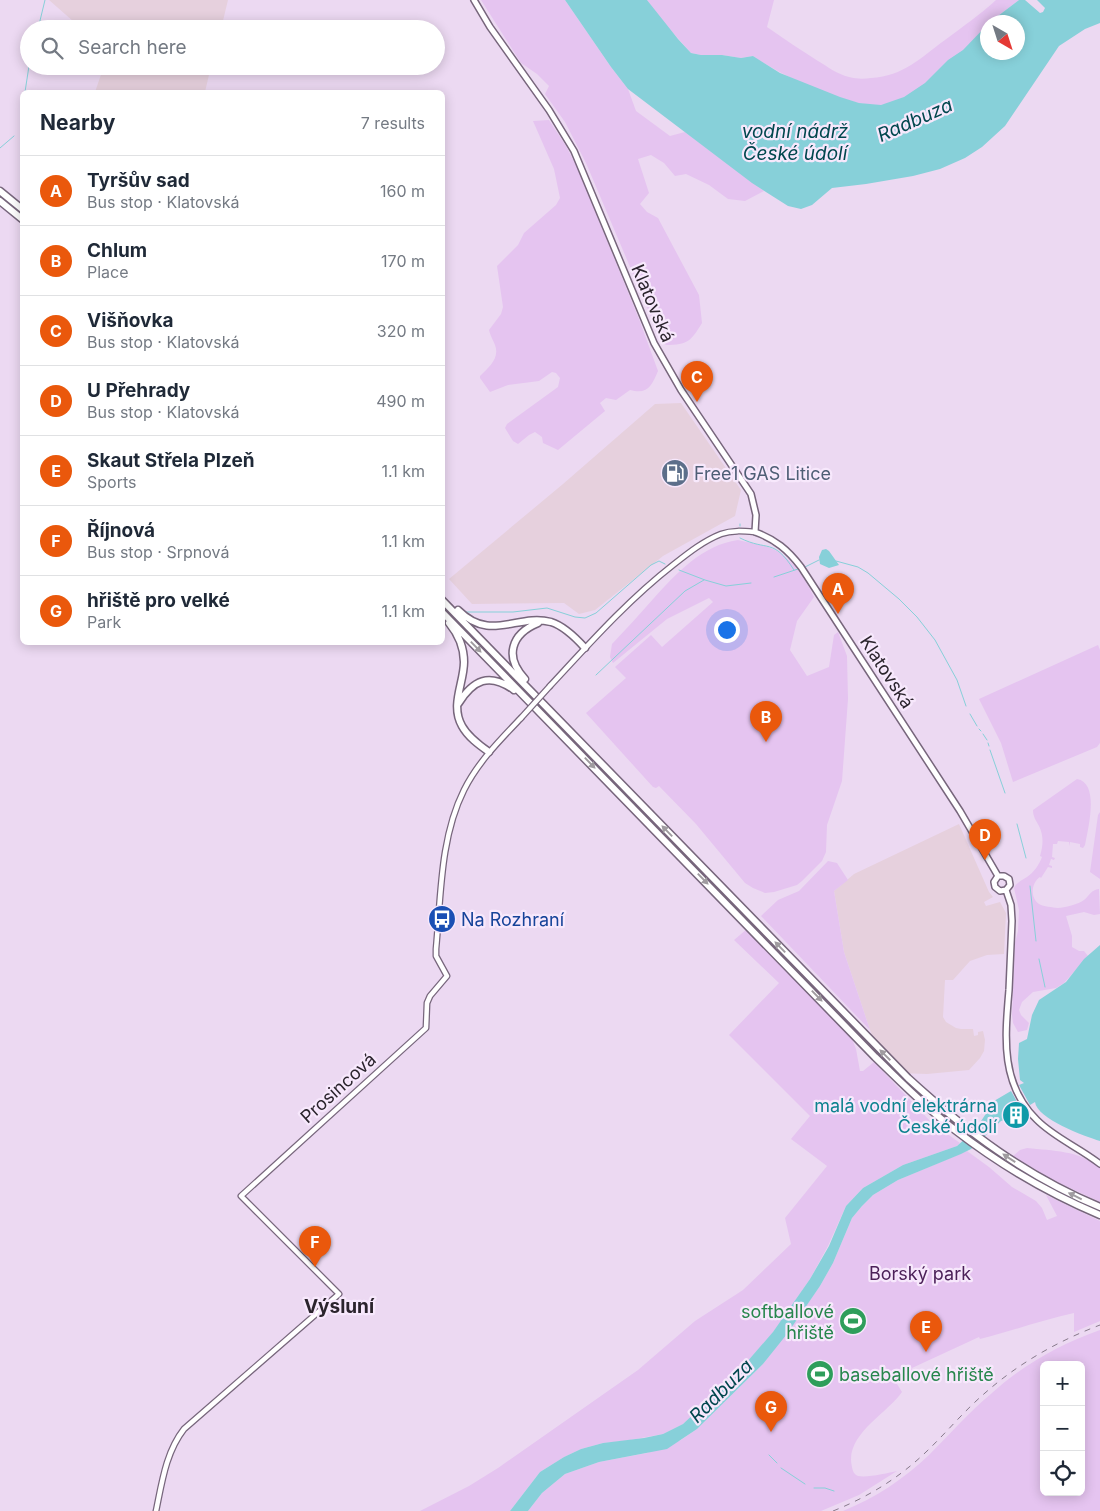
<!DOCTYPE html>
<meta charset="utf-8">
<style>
:root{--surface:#fff;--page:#f2f2f3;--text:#1f2937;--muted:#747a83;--line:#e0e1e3;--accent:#ea580c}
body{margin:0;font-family:Inter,sans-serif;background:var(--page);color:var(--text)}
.controls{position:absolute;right:15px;bottom:15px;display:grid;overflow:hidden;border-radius:8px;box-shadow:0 2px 12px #0003}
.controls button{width:45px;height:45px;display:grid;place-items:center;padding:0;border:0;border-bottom:1px solid var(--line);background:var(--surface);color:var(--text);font:25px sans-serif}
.compass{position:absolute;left:980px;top:15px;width:45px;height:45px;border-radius:50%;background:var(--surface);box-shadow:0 2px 12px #0003;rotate:141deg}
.you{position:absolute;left:726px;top:629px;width:18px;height:18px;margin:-12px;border:4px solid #fff;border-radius:50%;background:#1a73e8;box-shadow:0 0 0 8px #1a73e833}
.badge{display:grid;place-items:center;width:32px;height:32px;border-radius:50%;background:var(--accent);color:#fff;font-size:16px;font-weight:700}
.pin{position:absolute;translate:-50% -41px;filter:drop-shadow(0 1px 2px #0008)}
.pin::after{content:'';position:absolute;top:26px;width:18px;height:15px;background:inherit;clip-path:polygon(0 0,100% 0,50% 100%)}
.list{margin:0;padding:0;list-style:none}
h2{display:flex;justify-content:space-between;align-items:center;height:65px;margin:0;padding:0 20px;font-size:21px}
h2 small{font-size:16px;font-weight:400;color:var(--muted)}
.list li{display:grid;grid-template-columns:32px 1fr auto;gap:15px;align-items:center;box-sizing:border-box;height:70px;padding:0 20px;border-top:1px solid var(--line)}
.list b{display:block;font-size:19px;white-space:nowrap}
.list p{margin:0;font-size:16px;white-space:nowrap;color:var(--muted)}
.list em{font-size:16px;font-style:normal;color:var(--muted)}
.icon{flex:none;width:28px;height:28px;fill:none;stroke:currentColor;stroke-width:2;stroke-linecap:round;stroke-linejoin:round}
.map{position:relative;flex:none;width:1100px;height:1511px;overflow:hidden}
.search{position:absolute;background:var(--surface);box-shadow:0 2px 12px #0003;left:20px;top:20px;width:425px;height:55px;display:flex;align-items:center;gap:12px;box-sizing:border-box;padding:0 18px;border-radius:28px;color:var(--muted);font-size:19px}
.panel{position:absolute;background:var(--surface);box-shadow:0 2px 12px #0003;left:20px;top:90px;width:425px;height:555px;border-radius:8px}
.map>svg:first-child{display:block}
.industrial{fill:#e6d0dd}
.green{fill:#e5c4f0;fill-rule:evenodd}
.water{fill:#87d0d9}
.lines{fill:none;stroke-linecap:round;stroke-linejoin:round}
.stream{stroke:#87d0d9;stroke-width:1}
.tertiary-casing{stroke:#77667c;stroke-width:7}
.secondary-casing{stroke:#77667c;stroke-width:8}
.trunk-casing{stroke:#77667c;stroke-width:9}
.tertiary{stroke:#fff;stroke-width:4.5}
.secondary{stroke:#fff;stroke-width:5}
.trunk{stroke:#fff;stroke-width:6}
.rail{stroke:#877a8b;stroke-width:1;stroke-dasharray:6 6;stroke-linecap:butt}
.tertiary-bridge-casing{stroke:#77667c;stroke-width:7;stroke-linecap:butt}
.tertiary-bridge{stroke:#fff;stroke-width:4.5}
.oneway{fill:#a09ca0}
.labels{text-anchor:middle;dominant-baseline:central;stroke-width:4.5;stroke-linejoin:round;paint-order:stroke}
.street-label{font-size:18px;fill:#2b242d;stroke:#f7e8fc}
.service-label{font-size:18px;fill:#4e5e75;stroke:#f7e8fc;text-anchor:start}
.transit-label{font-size:18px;fill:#164399;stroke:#f7e8fc;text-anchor:start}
.culture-label{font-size:18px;fill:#0d838f;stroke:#f7e8fc;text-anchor:end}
.park-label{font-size:18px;fill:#4c2159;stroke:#f7e8fc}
.leisure-label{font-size:18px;fill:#27864d;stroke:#f7e8fc;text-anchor:end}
.water-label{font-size:19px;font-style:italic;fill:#00474e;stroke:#f7e8fc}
.neighbourhood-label{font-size:19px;font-weight:bold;fill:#2b242d;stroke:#f7e8fc}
</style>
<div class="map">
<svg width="1100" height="1511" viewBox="0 0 1100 1511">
<rect width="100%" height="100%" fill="#ecd9f2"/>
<!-- industrial -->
<path class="industrial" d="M49,0H228L221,29H82Z
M104,66H211L205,92H95Z
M681,403L741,490L735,516L663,556L595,610L579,614L564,603L472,604L449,579L563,484L655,404Z
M959,824L989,892L993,897L984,902L986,906L1000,902L1006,913L1004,954L987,955L970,961L953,980H945L943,1017L946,1022L956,1028L961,1029H973L974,1036L978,1035V1032L983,1031L985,1040L984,1051L980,1058L969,1070L927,1074L899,1073L880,1055L870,1030L844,952L834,891L854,874Z"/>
<!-- green -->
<path class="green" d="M481,0H565L611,67L628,89L636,111L670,136L685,132L764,191L745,201L728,199L709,185L686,174L675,176L664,163L651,155L638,159L649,193L640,204L647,212L658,218L699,295L702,323C691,341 688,345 666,345L661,340L586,163L565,122L545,94L549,86L537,74L521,63Z
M647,0H774L767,27C784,39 801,50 818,61C828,67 837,74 849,77C856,79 864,79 871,78C904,76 920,58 945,40C962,27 980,15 996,0H1019L990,22H988L987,25L971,43L970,50C946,68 916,96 887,104C857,112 778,74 753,56L741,58L722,55H701L691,53L658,16Z
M549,120L566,146L577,167L639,319L658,371C652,385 648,395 630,390L616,400L606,398L600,403L605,411L558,450L543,443L542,437L535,432L529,435L518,444L513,441L505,428L507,424L558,387L560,378L556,373L552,372L539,381L508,385L490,392L480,378V376C489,367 500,358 495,345C493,340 490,335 489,330L501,314L503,307L497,266L518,245L524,233L556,205L560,198L554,169L533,121Z
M738,540C749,543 762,544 773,549C792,558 805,578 814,597L797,621L790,650L807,676L829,667L834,635L838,632L847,656L848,699L842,781L827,825L826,852L822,861L802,881L797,885L774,892L765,893L753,888L745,883L696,824L659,786L656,788L653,787L586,713L626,678L615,667L651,635L662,647L713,602L709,598L667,619L613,663L610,657L612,644C626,629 640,614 654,598C677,573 702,545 738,540Z
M1098,645L1100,650V743L1097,747L1013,782L1001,743L979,699Z
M1077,779C1100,783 1088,828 1085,845L1083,848L1080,847V844L1070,842V846L1069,842L1058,841L1057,844H1053L1052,857L1055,858L1054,860L1051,859L1049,865L1052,866V868L1048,867L1041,878L1040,877C1031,883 1030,898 1039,904C1044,907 1052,907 1058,908C1064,908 1079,904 1084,900C1090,895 1091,890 1099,889L1100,914L1094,915L1084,912L1066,916L1072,936V947L1079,951H1084L1088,956L1064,983L1056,988L1033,992L1022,1002L1019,1010L1021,1015L1029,1023L1027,1030L1018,1032L1013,1023L1012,1015L1015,943L1018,931L1019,910L1014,888C1017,882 1021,881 1027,877C1034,872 1039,865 1042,857L1040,856C1043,846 1044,836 1039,826C1036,820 1033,817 1033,810Z
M1100,812V879L1090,872L1098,815Z
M828,861L837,863L848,880L834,891L844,952L870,1030L761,916L778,900L799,891Z
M747,929L852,1039L856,1049L860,1071H863L874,1062L932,1123L960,1143L957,1146L903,1165L863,1188L846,1206L828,1246L810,1279L772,1334L740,1370L683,1424L663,1434L625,1441L603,1443L581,1449L564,1457L540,1472L510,1511H420L469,1486L498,1468L638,1370L695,1321L743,1290L791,1244L785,1218L827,1166L791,1139L810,1116L729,1035L779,983L734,940Z
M1027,1148C1053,1151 1079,1150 1100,1168V1202L1053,1180L1013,1156L1020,1150Z
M967,1151L989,1167L1012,1187L1036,1201L1042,1208L1047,1220L1057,1216L1046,1195L1100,1221V1321L1074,1332V1313C1042,1320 1012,1331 980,1339L979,1337L912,1368L913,1373L897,1384L902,1392C887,1414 844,1435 852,1467C853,1472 854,1474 858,1476C867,1478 888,1473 897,1471L859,1495L821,1511H528L542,1493L565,1474L599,1462L647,1453L681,1440L697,1429L763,1364L785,1335L820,1286L833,1263L852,1218L862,1206L873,1195L898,1180Z
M1100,1330V1511H843C875,1498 904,1479 929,1455C950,1434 969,1412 992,1393C1023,1365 1060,1344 1100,1330ZM1044,1365H1081V1492H1044Z"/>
<!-- water -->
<path class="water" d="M565,0H647L678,39L691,53L701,55H722L741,58L753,56L780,73L840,97L859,103L881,105L904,97L925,83L948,60L963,50L987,25L988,52H1018V22H990L1019,0H1025L1040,13L1043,12L1045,8L1037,0H1100V23L1085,29L1059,46L1005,126L982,147L965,158L940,169L913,176L866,184L832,188L812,205L801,209L788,206L752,183L628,89L611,67Z
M826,549L829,551L839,565L829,568L820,564L819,557L822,550Z
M1100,945V1141C1084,1136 1037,1119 1035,1102L1030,1105L1019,1085L1024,1083L1020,1080L1018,1059L1019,1043L1027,1039L1032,1015L1039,1000L1066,982L1084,959Z
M1011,1091L1021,1109L1010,1115L1011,1118L1001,1121L971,1149L961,1154L898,1180L873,1195L862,1206L852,1218L833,1263L820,1286L787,1334L763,1364L697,1429L667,1449L599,1462L565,1474L542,1493L528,1511H510L540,1472L564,1457L581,1449L603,1443L644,1438L663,1434L683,1424L740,1370L773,1332L810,1279L829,1246L846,1206L863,1188L903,1165L957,1146L976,1129L994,1101Z"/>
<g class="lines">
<!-- stream -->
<path class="stream" d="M38,29L45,0
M25,92L29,66
M0,148L14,136
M740,524V526
M740,538C768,552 773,537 794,570
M836,561L858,567L868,573L899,599L917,617L935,640L957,680L966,706
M805,567L819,560
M679,570L705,580L726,586L751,583
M774,577L801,568
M465,612H513L547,608L575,617L585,618L596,613L651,565L659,561L665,564
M596,675L685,591L704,580
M970,714L977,726
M979,729L981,731
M983,734L987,740
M988,743L989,746
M990,750L1005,793
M1017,824L1026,858
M1030,886L1036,941
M1039,959L1045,987
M769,1455L777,1463
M781,1468L805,1484
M814,1488H825L834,1491"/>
<!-- tertiary casing -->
<g class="tertiary-casing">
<path id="tertiary" d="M550,686C589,644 627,601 673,565C687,554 703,541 721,534C732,530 743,531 755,532
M156,1511C162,1482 166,1452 184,1429L339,1294L241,1196L426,1028L427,1003L430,996L447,976L436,956V949C441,896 440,838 464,790C478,762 500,740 521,718"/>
</g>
<!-- secondary casing -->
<g class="secondary-casing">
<path id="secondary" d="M474,0L490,27L549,110L574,151L654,343L681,390L751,494L756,515L755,532C775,539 788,550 801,567L960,811L998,876
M998,876L994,882L995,887L1000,891L1006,890
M998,876H1004L1009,879L1010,885L1006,890
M1006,890L1011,905L1012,921C1011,944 1010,967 1009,990C1005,1037 1000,1084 1037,1120C1055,1138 1080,1148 1100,1164"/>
</g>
<!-- trunk casing -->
<g class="trunk-casing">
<path id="trunk" d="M0,191L22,209
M0,201L22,219
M442,600L908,1078C967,1132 1026,1176 1100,1207
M458,610C491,643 517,613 551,622C564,626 576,638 585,648
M442,612L875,1057C901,1082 926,1108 955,1130C999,1164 1048,1193 1100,1215
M449,623C458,634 464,647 464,662C464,683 450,705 462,726C468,737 479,745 489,752
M525,679C504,657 511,634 538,623
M458,704C473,680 489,672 514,690"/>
</g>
<!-- tertiary -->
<use href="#tertiary" class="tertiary"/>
<!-- secondary -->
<use href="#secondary" class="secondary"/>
<!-- trunk -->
<use href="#trunk" class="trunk"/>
<!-- rail -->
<path class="rail" d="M833,1511C868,1497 899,1478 926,1452C946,1433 964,1411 985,1393C1019,1363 1058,1341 1100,1325"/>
<!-- tertiary-bridge casing -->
<g class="tertiary-bridge-casing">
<path id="tertiary-bridge" d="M521,718L550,686"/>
</g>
<!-- tertiary-bridge -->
<use href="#tertiary-bridge" class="tertiary-bridge"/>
</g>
<!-- one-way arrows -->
<defs><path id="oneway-solid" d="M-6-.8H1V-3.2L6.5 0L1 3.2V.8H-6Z" transform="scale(1.25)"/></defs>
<g class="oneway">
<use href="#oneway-solid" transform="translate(476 647) rotate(46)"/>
<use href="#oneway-solid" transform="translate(590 763) rotate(46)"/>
<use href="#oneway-solid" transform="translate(667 831) rotate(-134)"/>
<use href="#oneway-solid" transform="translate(703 879) rotate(46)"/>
<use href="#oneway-solid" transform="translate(780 947) rotate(-134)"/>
<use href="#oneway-solid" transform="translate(817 996) rotate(46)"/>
<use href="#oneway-solid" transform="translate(885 1055) rotate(-135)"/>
<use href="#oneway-solid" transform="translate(1009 1158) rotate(-147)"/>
<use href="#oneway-solid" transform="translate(1075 1196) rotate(-154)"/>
</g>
<!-- icons -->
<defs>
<g id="fuel-disc" transform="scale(1.4375)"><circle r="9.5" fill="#5c6f8a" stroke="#f7e8fc"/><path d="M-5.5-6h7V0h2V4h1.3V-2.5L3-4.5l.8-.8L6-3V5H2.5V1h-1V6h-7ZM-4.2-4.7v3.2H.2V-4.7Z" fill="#fff"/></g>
<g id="bus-disc" transform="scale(1.4375)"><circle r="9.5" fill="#1a4fb4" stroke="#f7e8fc"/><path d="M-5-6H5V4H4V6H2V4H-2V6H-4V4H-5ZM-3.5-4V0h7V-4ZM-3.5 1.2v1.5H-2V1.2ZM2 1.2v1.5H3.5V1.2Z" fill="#fff"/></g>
<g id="building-disc" transform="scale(1.4375)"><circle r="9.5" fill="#0f9aa8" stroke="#f7e8fc"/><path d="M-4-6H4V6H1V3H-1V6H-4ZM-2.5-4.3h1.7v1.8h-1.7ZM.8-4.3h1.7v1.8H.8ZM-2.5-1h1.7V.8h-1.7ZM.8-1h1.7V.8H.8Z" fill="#fff"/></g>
<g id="stadium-disc" transform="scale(1.4375)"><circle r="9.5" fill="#2e9e5b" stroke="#f7e8fc"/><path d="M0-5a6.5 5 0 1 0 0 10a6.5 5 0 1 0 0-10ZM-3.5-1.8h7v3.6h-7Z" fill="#fff"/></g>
</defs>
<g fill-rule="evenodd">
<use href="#fuel-disc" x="675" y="473"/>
<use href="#bus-disc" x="442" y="919"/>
<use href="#building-disc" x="1016" y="1115"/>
<use href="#stadium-disc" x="853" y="1321"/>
<use href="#stadium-disc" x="820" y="1374"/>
</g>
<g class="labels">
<!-- street labels -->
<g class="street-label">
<text transform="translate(653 303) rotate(67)">Klatovská</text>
<text transform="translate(887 672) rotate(57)">Klatovská</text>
<text transform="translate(338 1088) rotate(-42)">Prosincová</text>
</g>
<!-- service labels -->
<g class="service-label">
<text x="694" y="473">Free1 GAS Litice</text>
</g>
<!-- transit labels -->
<g class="transit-label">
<text x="461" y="919">Na Rozhraní</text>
</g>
<!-- culture labels -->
<g class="culture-label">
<text x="997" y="1105">malá vodní elektrárna<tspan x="997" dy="21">České údolí</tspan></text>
</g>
<!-- park labels -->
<g class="park-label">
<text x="920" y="1273">Borský park</text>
</g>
<!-- leisure labels -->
<g class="leisure-label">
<text x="834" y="1311">softballové<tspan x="834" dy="21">hřiště</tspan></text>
<text x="839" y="1374" text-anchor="start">baseballové hřiště</text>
</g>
<!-- water labels -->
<g class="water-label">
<text transform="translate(915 120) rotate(-24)">Radbuza</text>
<text x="795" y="131">vodní nádrž<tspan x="795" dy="22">České údolí</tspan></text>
<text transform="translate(721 1391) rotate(-45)">Radbuza</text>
</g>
<!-- neighbourhood labels -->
<g class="neighbourhood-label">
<text x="339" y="1306">Výsluní</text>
</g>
</g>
</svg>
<div class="controls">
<button>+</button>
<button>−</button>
<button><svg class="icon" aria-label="locate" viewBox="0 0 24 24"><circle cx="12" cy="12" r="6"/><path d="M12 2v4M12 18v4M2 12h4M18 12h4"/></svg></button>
</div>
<svg class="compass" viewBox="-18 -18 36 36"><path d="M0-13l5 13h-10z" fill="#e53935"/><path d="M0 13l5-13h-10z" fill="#747a83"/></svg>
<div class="you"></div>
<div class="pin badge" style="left:838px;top:614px">A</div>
<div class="pin badge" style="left:766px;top:742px">B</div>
<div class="pin badge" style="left:697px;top:402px">C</div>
<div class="pin badge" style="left:985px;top:860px">D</div>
<div class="pin badge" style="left:926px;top:1352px">E</div>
<div class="pin badge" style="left:315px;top:1267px">F</div>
<div class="pin badge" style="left:771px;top:1432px">G</div>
<div class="search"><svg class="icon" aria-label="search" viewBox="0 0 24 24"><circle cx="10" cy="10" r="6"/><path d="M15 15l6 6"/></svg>Search here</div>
<section class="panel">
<h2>Nearby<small>7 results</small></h2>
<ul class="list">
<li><span class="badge">A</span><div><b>Tyršův sad</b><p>Bus stop · Klatovská</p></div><em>160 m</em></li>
<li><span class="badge">B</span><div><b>Chlum</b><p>Place</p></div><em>170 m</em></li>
<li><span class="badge">C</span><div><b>Višňovka</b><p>Bus stop · Klatovská</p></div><em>320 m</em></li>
<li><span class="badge">D</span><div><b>U Přehrady</b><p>Bus stop · Klatovská</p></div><em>490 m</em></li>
<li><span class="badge">E</span><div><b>Skaut Střela Plzeň</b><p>Sports</p></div><em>1.1 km</em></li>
<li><span class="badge">F</span><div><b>Říjnová</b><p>Bus stop · Srpnová</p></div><em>1.1 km</em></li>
<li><span class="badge">G</span><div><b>hřiště pro velké</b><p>Park</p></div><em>1.1 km</em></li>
</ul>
</section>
</div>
